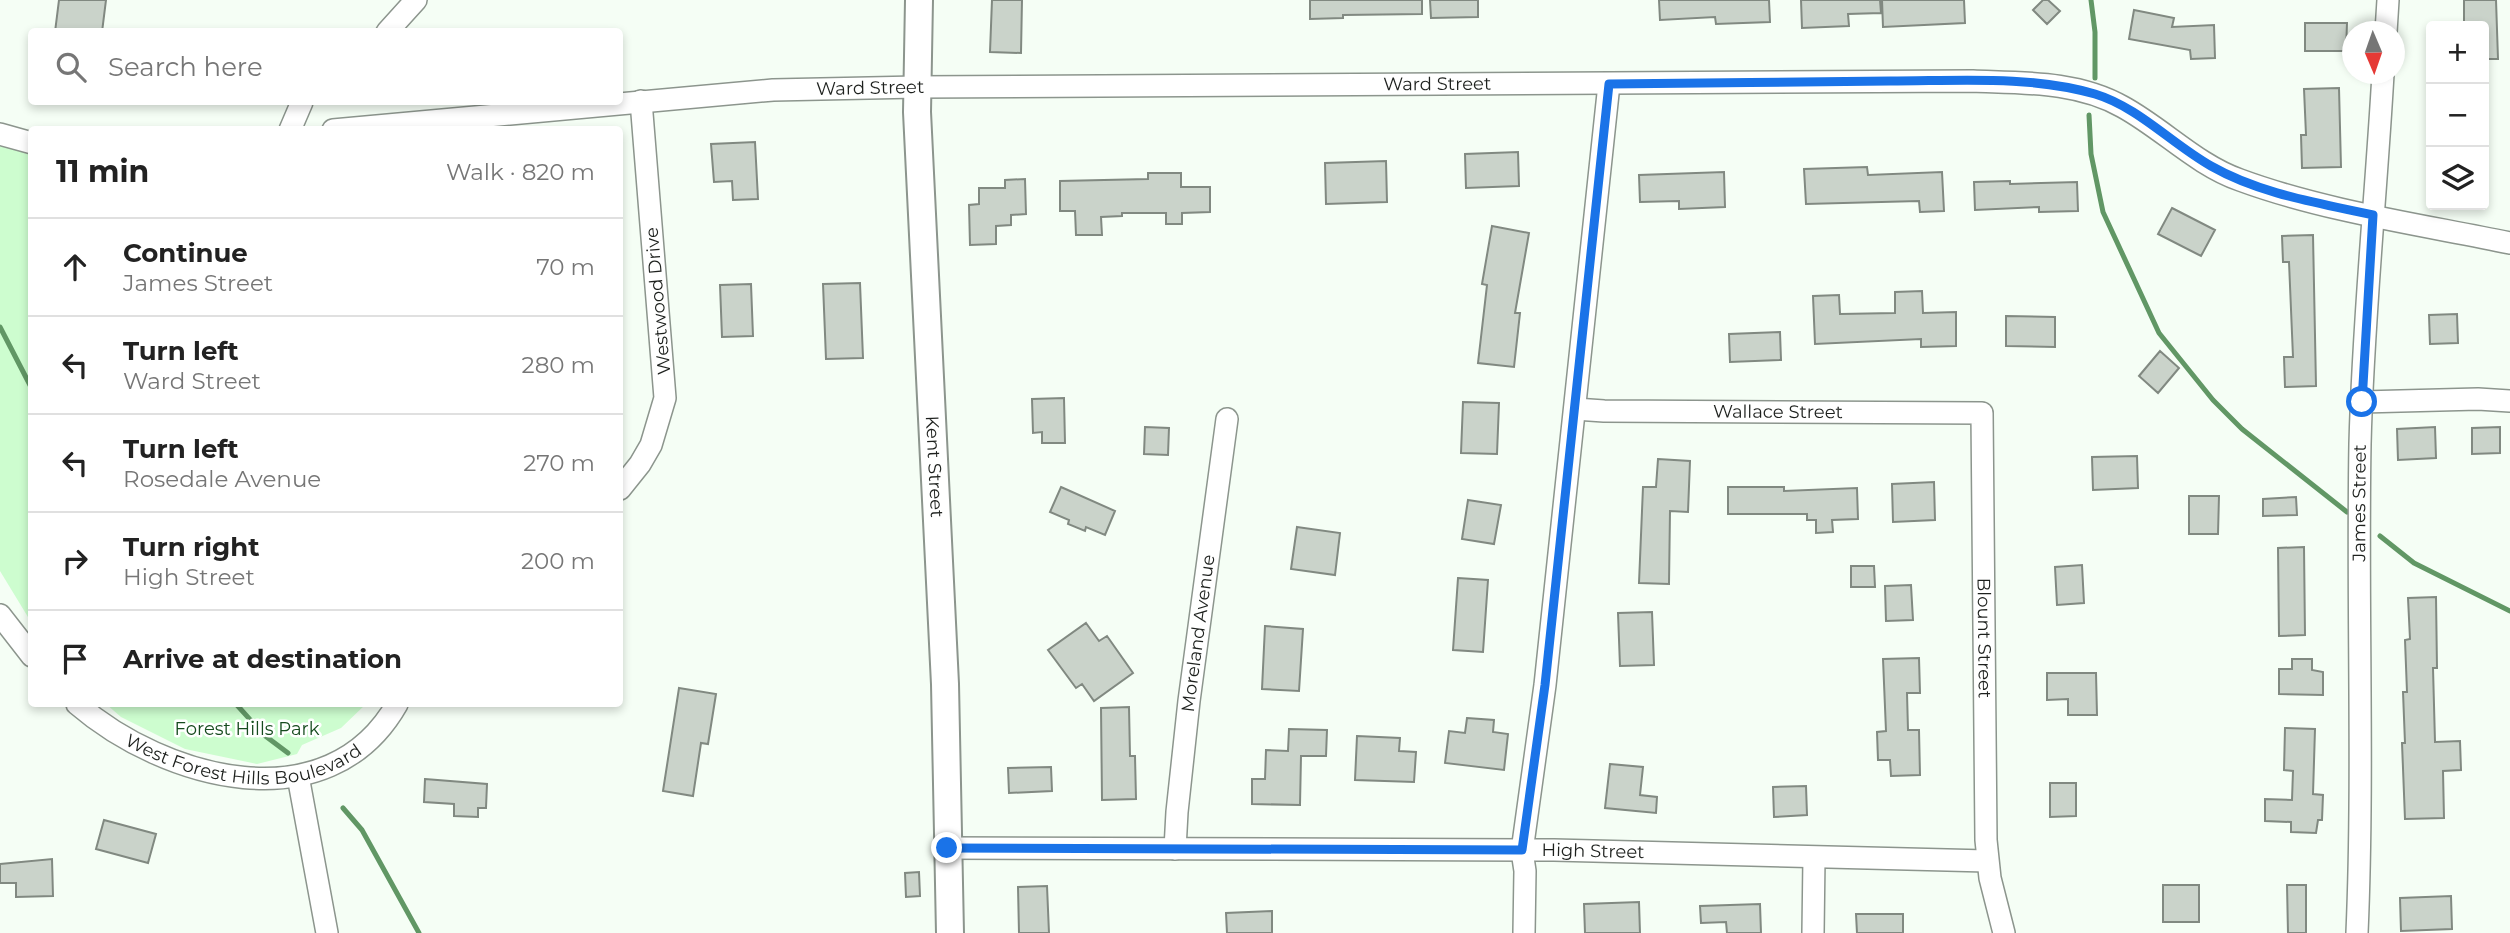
<!DOCTYPE html>
<meta charset="utf-8">
<style>
:root{--surface:#fff;--page:#f2f2f2;--text:#222;--muted:#767676;--line:#e0e0e0}
body{margin:0;font-family:Montserrat,sans-serif;background:var(--page);color:var(--text)}
.controls{position:absolute;right:21px;top:21px;display:grid;overflow:hidden;border-radius:7px;box-shadow:0 4px 10px #0003}
.controls button{width:63px;height:63px;display:grid;place-items:center;padding:0;border:0;border-bottom:2px solid var(--line);background:var(--surface);color:var(--text);font:35px sans-serif}
.compass{position:absolute;left:2342px;top:21px;width:63px;height:63px;border-radius:50%;background:var(--surface);box-shadow:0 4px 10px #0003;rotate:178deg}
.stop{position:absolute;width:21px;height:21px;margin:-16px;border:5px solid #1a73e8;border-radius:50%;background:#fff}
.stop.end{background:#1a73e8;border-color:#fff;box-shadow:0 2px 7px #0008}
.list{margin:0;padding:0;list-style:none}
h2{display:flex;justify-content:space-between;align-items:center;height:91px;margin:0;padding:0 28px;font-size:30px}
h2 small{font-size:23px;font-weight:400;color:var(--muted)}
.list li{display:grid;grid-template-columns:46px 1fr auto;gap:21px;align-items:center;box-sizing:border-box;height:98px;padding:0 28px;border-top:2px solid var(--line)}
.list b{display:block;font-size:26px;white-space:nowrap}
.list p{margin:0;font-size:23px;white-space:nowrap;color:var(--muted)}
.list em{font-size:23px;font-style:normal;color:var(--muted)}
.icon{flex:none;width:38px;height:38px;fill:none;stroke:currentColor;stroke-width:2;stroke-linecap:round;stroke-linejoin:round}
.map{position:relative;flex:none;width:2510px;height:933px;overflow:hidden}
.search{position:absolute;background:var(--surface);box-shadow:0 4px 10px #0003;left:28px;top:28px;width:595px;height:77px;display:flex;align-items:center;gap:18px;box-sizing:border-box;padding:0 24px;border-radius:7px;color:var(--muted);font-size:26px}
.panel{position:absolute;background:var(--surface);box-shadow:0 4px 10px #0003;left:28px;top:126px;width:595px;height:581px;border-radius:7px}
.map>svg:first-child{display:block}
.green{fill:#cdfdcf}
.lines{fill:none;stroke-linecap:round;stroke-linejoin:round}
.stream{stroke:#619765;stroke-width:5}
.building{fill:#cad3ca;stroke:#818981;stroke-width:2}
.minor-casing{stroke:#8c958d;stroke-width:24}
.tertiary-casing{stroke:#8c958d;stroke-width:30}
.minor{stroke:#fff;stroke-width:21}
.tertiary{stroke:#fff;stroke-width:26}
.route{stroke:#1a73e8;stroke-width:9}
.labels{text-anchor:middle;dominant-baseline:central;stroke-width:5;stroke-linejoin:round;paint-order:stroke}
.street-label{font-size:18px;fill:#1d201d;stroke:#fff}
.park-label{font-size:18px;fill:#164b1e;stroke:#fff}
</style>
<div class="map">
<svg width="2510" height="933" viewBox="0 0 2510 933">
<rect width="100%" height="100%" fill="#f5fef5"/>
<!-- green -->
<path class="green" d="M0,142L31,151V622L0,571Z
M106,704H366L341,728L302,745L297,754L257,764L185,749L121,717Z"/>
<g class="lines">
<!-- stream -->
<path class="stream" d="M2091,0L2095,32V78
M2089,115L2091,154L2103,212L2159,333L2213,400L2242,429L2347,512
M0,327L32,389
M2380,536L2414,563L2510,611
M236,704L264,735L288,753
M343,808L362,830L419,933"/>
</g>
<!-- building -->
<path class="building" d="M59,0H106L102,32H55Z
M992,0H1022L1021,53L990,52Z
M1310,0H1422V14L1343,15V18L1310,19Z
M1430,0H1478V17L1431,18Z
M1659,0H1769L1770,22L1716,24L1715,17L1660,20Z
M1801,0H1880L1881,13L1848,14L1849,26L1802,28Z
M1882,0H1964L1965,23L1883,27Z
M2043,0H2048L2060,11L2047,24L2033,10Z
M2464,0H2496L2498,59H2484V26H2464Z
M2134,10L2174,18L2172,27L2214,25L2215,58L2191,59L2190,50L2129,39Z
M2305,23H2347L2346,51H2305Z
M2339,88L2341,167L2302,168L2301,135H2306L2304,89Z
M755,142L758,199L733,200L732,181L714,182L711,144Z
M1518,152L1519,186L1466,188L1465,154Z
M1386,161L1387,202L1326,204L1325,163Z
M1867,167L1868,175L1942,172L1944,211L1920,212L1919,201L1806,204L1804,169Z
M1724,172L1725,207L1679,209V201L1640,202L1639,175Z
M1148,173H1181V187H1210V212L1182,213V224H1166V213H1122V216L1101,217L1102,235H1076L1075,211H1060V181L1148,179Z
M1025,179L1026,214L1011,215V225L996,226V244L970,245L969,205L979,204V188H1005V180Z
M2010,181V184L2077,182L2078,211L2039,212V207L1975,210L1974,182Z
M2172,208L2215,230L2201,256L2158,234Z
M1492,226L1529,233L1515,313H1520L1514,367L1478,363L1487,285L1482,284Z
M2313,235L2316,386L2285,387L2284,357H2293L2289,262H2283L2282,236Z
M860,283L863,358L826,359L823,284Z
M751,284L753,336L722,337L720,285Z
M1922,291L1923,313L1956,312V346L1921,347V339L1815,344L1813,296L1839,295L1840,314L1895,313V292Z
M2457,314L2458,343L2430,344L2429,315Z
M2006,316L2055,317V347L2006,346Z
M1780,332L1781,360L1730,362L1729,334Z
M2160,351L2179,368L2158,393L2139,376Z
M1064,398L1065,443H1042V432L1033,433L1032,399Z
M1463,402L1499,403L1497,454L1461,453Z
M1145,427L1169,428L1168,455L1144,454Z
M2435,427L2436,458L2398,460L2397,429Z
M2500,427V453L2472,454V428Z
M2137,456L2138,488L2093,490L2092,457Z
M1658,459L1690,461L1688,512L1670,511L1669,584L1639,583L1643,487H1656Z
M1934,482L1935,520L1893,522L1892,484Z
M1061,487L1115,511L1105,535L1086,527L1085,531L1068,524L1069,520L1050,512Z
M1728,487H1784V491L1857,488L1858,519L1832,520L1833,532L1816,533V520H1807V514H1728Z
M2189,496H2219L2218,534H2189Z
M2296,497L2297,515L2263,516V499Z
M1468,500L1501,505L1494,544L1462,539Z
M1297,527L1340,533L1335,575L1291,569Z
M2304,547L2305,635L2279,636L2278,548Z
M2082,565L2084,603L2057,605L2055,567Z
M1851,566H1874L1875,587H1851Z
M1458,578L1488,580L1483,652L1453,650Z
M1911,585L1913,620L1886,621L1885,586Z
M2436,597L2437,668H2433L2435,742L2460,741L2461,770L2443,771L2444,818L2405,819L2402,743H2405L2403,692H2407L2405,640L2410,639L2408,598Z
M1652,612L1654,665L1620,666L1618,613Z
M1086,623L1099,641L1107,636L1133,673L1094,701L1082,684L1076,688L1048,650Z
M1265,626L1303,629L1299,691L1262,689Z
M1919,658L1920,693H1907L1908,730H1919L1920,775L1891,776L1890,760H1878L1877,732L1886,731L1883,659Z
M2292,659H2312V670L2323,672V695L2279,694V669H2292Z
M2047,673H2096L2097,715H2068V699L2047,700Z
M679,688L716,694L708,744L701,743L693,796L663,791Z
M1129,707L1130,756H1135L1136,799L1102,800L1101,708Z
M1467,718L1494,720L1493,732L1508,734L1504,770L1445,763L1449,731L1465,733Z
M2285,728L2315,729L2313,794L2323,795L2322,820H2318L2316,833L2291,832V822L2265,821V799L2292,800L2293,771L2284,770Z
M1289,729L1327,730L1326,756H1301L1300,805L1252,804V779H1265L1266,750L1288,751Z
M1357,736L1400,738L1399,751L1416,752L1414,782L1355,780Z
M1610,764L1643,767L1640,795L1657,797L1656,813L1605,808Z
M1051,767L1052,791L1009,793L1008,768Z
M425,779L487,784L486,808H478V817L454,816V804L424,802Z
M2050,783H2076V816L2050,817Z
M1806,786L1807,815L1774,817L1773,787Z
M104,820L156,834L148,863L96,849Z
M52,859L53,896L16,897V883H0V864Z
M919,872L920,896L906,897L905,873Z
M2163,885H2199V922H2163Z
M2287,885H2306V933H2288Z
M1047,886L1049,933H1019L1018,887Z
M2451,896L2452,929L2401,931L2400,898Z
M1639,902L1640,933H1585L1584,904Z
M1760,904L1761,933H1727L1726,922L1701,923L1700,906Z
M1272,911V933H1227L1226,913Z
M1856,914H1903V933H1857Z"/>
<g class="lines">
<!-- minor casing -->
<g class="minor-casing">
<g id="minor">
<path d="M387,32L416,0"/>
<path d="M2386,32L2388,0"/>
<path d="M290,130L302,102"/>
<path id="s1" d="M333,130L773,90L917,87L1973,81C2023,83 2078,81 2123,107C2163,129 2197,165 2240,180C2324,211 2423,225 2510,243"/>
<path d="M0,134L32,143"/>
<path d="M2362,402L2478,399L2510,401"/>
<path id="s2" d="M1575,409L1604,411L1982,413L1986,840L1990,878L2004,933"/>
<path d="M620,489L640,464L651,445L665,398L641,101"/>
<path d="M0,615L32,656"/>
<path id="s3" d="M77,704C164,779 328,825 397,704"/>
<path d="M298,776L327,933"/>
<path id="s4" d="M947,848L1554,850L1987,861"/>
<path id="s5" d="M1175,849L1177,812L1189,701L1227,419"/>
<path d="M1524,933L1525,871L1522,851L1545,685L1609,84"/>
<path d="M1813,933L1814,858"/>
<path id="s6" d="M2357,933C2364,770 2357,607 2360,444C2363,321 2376,197 2383,74"/>
</g>
</g>
<!-- tertiary casing -->
<g class="tertiary-casing">
<g id="tertiary">
<path id="s7" d="M919,0L917,112L945,684L950,933"/>
</g>
</g>
<!-- minor -->
<use href="#minor" class="minor"/>
<!-- tertiary -->
<use href="#tertiary" class="tertiary"/>
</g>
<g class="lines">
<!-- route -->
<path class="route" d="M947,848L1522,850L1545,685L1609,84C1703,83 1796,82 1890,81C1957,81 2029,75 2095,94C2138,107 2172,144 2211,166C2260,194 2319,203 2373,215L2362,402"/>
</g>
<g class="labels">
<!-- street labels -->
<g class="street-label">
<text stroke="none"><textPath href="#s1" startOffset="1106">Ward Street</textPath></text>
<text stroke="none"><textPath href="#s1" startOffset="539">Ward Street</textPath></text>
<text transform="translate(658 301) rotate(-95)">Westwood Drive</text>
<text stroke="none"><textPath href="#s2" startOffset="203">Wallace Street</textPath></text>
<text stroke="none"><textPath href="#s7" startOffset="467">Kent Street</textPath></text>
<text stroke="none"><textPath href="#s6" startOffset="430">James Street</textPath></text>
<text stroke="none"><textPath href="#s5" startOffset="217">Moreland Avenue</textPath></text>
<text stroke="none"><textPath href="#s2" startOffset="632">Blount Street</textPath></text>
<text stroke="none"><textPath href="#s3" startOffset="184">West Forest Hills Boulevard</textPath></text>
<text stroke="none"><textPath href="#s4" startOffset="646">High Street</textPath></text>
</g>
<!-- park labels -->
<g class="park-label">
<text x="247" y="729">Forest Hills Park</text>
</g>
</g>
</svg>
<div class="controls">
<button>+</button>
<button>−</button>
<button><svg class="icon" aria-label="layers" viewBox="0 0 24 24"><path d="M12 4l9 5-9 5-9-5zM3 14l9 5 9-5"/></svg></button>
</div>
<svg class="compass" viewBox="-18 -18 36 36"><path d="M0-13l5 13h-10z" fill="#e53935"/><path d="M0 13l5-13h-10z" fill="#767676"/></svg>
<div class="stop" style="left:2362px;top:402px"></div>
<div class="stop end" style="left:947px;top:848px"></div>
<div class="search"><svg class="icon" aria-label="search" viewBox="0 0 24 24"><circle cx="10" cy="10" r="6"/><path d="M15 15l6 6"/></svg>Search here</div>
<section class="panel">
<h2>11 min<small>Walk · 820 m</small></h2>
<ul class="list">
<li><svg class="icon" aria-label="ahead" viewBox="0 0 24 24"><path d="M12 20V5M6 11l6-6 6 6"/></svg><div><b>Continue</b><p>James Street</p></div><em>70 m</em></li>
<li><svg class="icon" aria-label="left" viewBox="0 0 24 24"><path d="M17 20v-9H6M10 6l-5 5 5 5"/></svg><div><b>Turn left</b><p>Ward Street</p></div><em>280 m</em></li>
<li><svg class="icon" aria-label="left" viewBox="0 0 24 24"><path d="M17 20v-9H6M10 6l-5 5 5 5"/></svg><div><b>Turn left</b><p>Rosedale Avenue</p></div><em>270 m</em></li>
<li><svg class="icon" aria-label="right" viewBox="0 0 24 24"><path d="M7 20v-9h11M14 6l5 5-5 5"/></svg><div><b>Turn right</b><p>High Street</p></div><em>200 m</em></li>
<li><svg class="icon" aria-label="arrive" viewBox="0 0 24 24"><path d="M6 21V4h12l-3 4 3 4H6"/></svg><div><b>Arrive at destination</b></div></li>
</ul>
</section>
</div>
